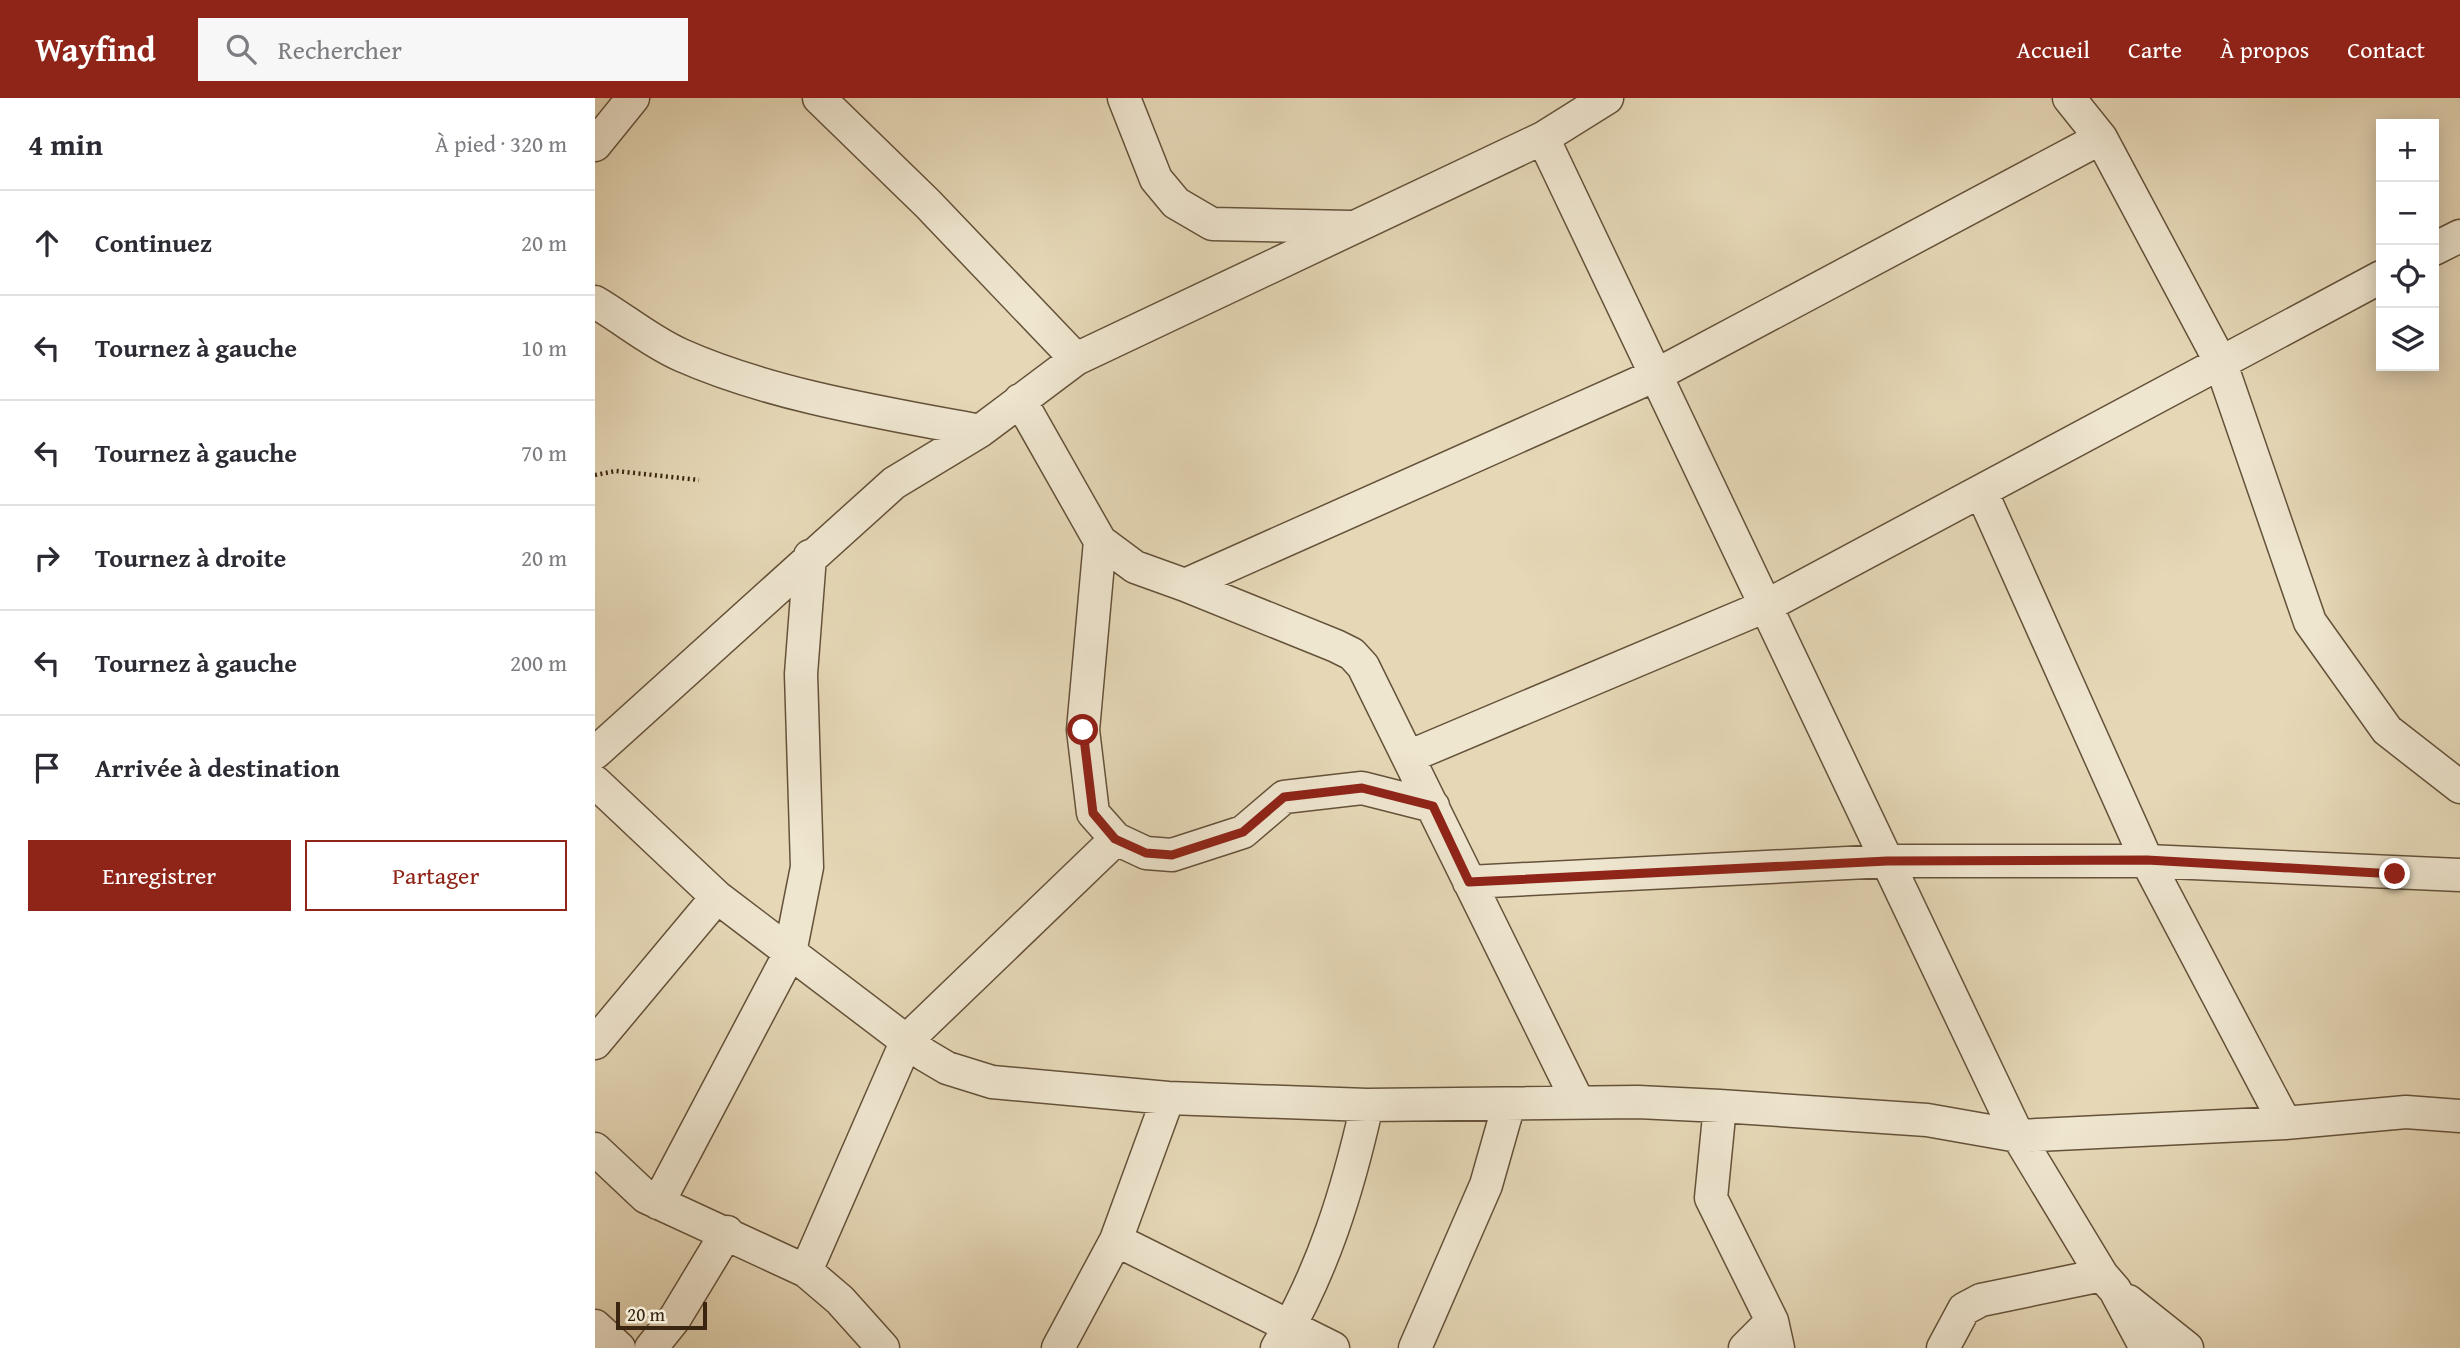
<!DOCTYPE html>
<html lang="fr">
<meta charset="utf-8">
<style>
:root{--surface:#fff;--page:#f7f7f7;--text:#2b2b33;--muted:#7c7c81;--line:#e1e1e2;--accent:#8f2418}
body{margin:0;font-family:"Gentium Book Plus",serif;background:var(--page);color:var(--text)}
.controls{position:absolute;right:21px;top:21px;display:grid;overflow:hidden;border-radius:0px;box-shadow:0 4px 18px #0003}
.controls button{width:63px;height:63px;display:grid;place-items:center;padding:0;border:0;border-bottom:2px solid var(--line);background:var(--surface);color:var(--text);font:35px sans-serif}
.scale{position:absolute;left:21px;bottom:18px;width:91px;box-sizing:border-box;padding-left:7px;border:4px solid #3a2511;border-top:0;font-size:19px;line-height:24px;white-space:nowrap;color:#3a2511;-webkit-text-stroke:5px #efe6d0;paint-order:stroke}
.stop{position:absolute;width:21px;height:21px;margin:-16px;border:5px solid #8f2418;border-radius:50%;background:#fff}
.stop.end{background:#8f2418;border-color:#fff;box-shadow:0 2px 7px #0008}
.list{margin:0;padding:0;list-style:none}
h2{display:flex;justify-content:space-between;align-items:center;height:91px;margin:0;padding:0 28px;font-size:30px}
h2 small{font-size:23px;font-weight:400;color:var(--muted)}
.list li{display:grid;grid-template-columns:46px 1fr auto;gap:21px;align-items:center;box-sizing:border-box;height:105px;padding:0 28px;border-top:2px solid var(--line)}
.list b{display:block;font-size:26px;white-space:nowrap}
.list em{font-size:23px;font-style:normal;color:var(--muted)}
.actions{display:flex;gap:14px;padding:21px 28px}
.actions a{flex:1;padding:16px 0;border:2px solid var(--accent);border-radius:0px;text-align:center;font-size:24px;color:var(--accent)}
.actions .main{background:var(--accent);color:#fff}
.icon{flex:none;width:38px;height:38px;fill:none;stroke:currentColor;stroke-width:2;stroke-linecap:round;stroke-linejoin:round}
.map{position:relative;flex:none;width:1865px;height:1250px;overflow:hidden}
header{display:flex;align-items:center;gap:42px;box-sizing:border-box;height:98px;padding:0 35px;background:var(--accent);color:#fff}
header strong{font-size:33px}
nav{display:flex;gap:38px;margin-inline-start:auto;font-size:24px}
.search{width:490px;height:63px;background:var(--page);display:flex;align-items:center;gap:18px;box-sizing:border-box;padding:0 24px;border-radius:0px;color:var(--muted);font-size:26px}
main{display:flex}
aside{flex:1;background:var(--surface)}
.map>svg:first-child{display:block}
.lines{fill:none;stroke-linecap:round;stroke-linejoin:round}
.street-casing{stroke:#65523a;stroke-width:35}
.path{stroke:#3a2511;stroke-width:4.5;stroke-dasharray:2 3.5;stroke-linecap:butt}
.street{stroke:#efe6d0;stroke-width:32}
.route{stroke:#8f2418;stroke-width:9}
</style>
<header>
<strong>Wayfind</strong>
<div class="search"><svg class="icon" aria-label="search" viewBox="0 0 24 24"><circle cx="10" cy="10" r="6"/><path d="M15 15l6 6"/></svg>Rechercher</div>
<nav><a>Accueil</a><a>Carte</a><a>À propos</a><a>Contact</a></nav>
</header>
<main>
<aside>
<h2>4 min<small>À pied · 320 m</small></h2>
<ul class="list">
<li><svg class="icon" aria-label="ahead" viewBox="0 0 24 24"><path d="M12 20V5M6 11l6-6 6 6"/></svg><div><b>Continuez</b></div><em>20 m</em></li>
<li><svg class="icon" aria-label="left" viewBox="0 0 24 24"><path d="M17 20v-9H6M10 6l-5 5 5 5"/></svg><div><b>Tournez à gauche</b></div><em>10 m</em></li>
<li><svg class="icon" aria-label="left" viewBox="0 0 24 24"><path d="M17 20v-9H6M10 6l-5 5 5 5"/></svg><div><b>Tournez à gauche</b></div><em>70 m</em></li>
<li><svg class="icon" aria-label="right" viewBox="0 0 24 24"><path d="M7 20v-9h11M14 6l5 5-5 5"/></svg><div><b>Tournez à droite</b></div><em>20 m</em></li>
<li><svg class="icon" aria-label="left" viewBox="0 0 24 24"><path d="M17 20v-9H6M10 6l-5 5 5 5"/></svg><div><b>Tournez à gauche</b></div><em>200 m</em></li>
<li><svg class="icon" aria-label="arrive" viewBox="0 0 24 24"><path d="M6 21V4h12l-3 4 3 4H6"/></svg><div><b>Arrivée à destination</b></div></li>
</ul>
<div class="actions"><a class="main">Enregistrer</a><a>Partager</a></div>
</aside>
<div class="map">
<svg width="1865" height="1250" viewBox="0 0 1865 1250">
<rect width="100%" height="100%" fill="#e6d8b7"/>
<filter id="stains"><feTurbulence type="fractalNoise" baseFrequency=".00286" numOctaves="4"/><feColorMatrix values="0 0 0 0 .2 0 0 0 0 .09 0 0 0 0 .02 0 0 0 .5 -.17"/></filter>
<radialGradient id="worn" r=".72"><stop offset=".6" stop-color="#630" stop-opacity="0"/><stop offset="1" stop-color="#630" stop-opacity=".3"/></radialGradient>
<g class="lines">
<!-- street casing -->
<g class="street-casing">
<path id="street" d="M224,0L333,106L481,261
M529,0L561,81L581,105L617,126L755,129
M1474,0L1506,40L1625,263L1715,524L1792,632L1865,689
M948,40L1423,1038L1507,1177L1520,1192L1551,1250
M0,47L38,0
M1839,151L1865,138
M0,204C29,221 56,244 86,257C176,297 288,315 385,333
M425,302L505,443L540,469L590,487L1061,277L1506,40
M1387,395L1552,763L1690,1025
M505,443L488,632L498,715L521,741L551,755L577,757L648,734L689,699L767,690L838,708
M590,487L741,548L757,556L768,568L983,1004
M0,655L299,385L385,333L481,261L948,40L1012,0
M813,659L1171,508L1786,179
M0,684L122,799L330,957L352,970L397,984L573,1000L772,1007L1043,1004L1125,1008L1332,1022L1423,1038L1690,1025L1811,1014L1865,1018
M874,784L1292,763H1552L1865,777
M0,945L122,799
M1125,1008L1116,1100L1177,1223L1183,1250
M0,1051L51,1099L211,1173L245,1202L288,1250
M63,1105L195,855L212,769L206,576L215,458
M521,1142L738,1250
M211,1173L312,942L521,741
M1533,1203L1592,1250
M0,1228L24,1250
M56,1250L80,1220L132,1134
M463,1250L521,1142L573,1000
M682,1250C728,1174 753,1092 772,1007
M820,1250L891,1087L914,1006
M1150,1250L1177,1223
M1348,1250L1369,1211L1386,1202L1507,1177"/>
</g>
<!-- path -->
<path class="path" d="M0,377L21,373L104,382"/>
<!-- street -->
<use href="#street" class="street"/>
</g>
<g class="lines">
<!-- route -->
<path class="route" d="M488,632L498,715L520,741L551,755L577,757L648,734L689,699L767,690L838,708L874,784L1292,763L1552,762L1800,776"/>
</g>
<rect width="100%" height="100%" filter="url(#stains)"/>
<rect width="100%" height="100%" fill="url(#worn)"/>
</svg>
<div class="controls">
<button>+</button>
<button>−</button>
<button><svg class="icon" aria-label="locate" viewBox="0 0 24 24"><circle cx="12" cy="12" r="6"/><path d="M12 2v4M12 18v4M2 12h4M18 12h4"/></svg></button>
<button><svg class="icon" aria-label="layers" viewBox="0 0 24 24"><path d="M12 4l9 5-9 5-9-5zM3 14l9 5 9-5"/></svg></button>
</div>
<div class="scale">20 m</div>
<div class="stop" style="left:488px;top:632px"></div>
<div class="stop end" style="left:1800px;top:776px"></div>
</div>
</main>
